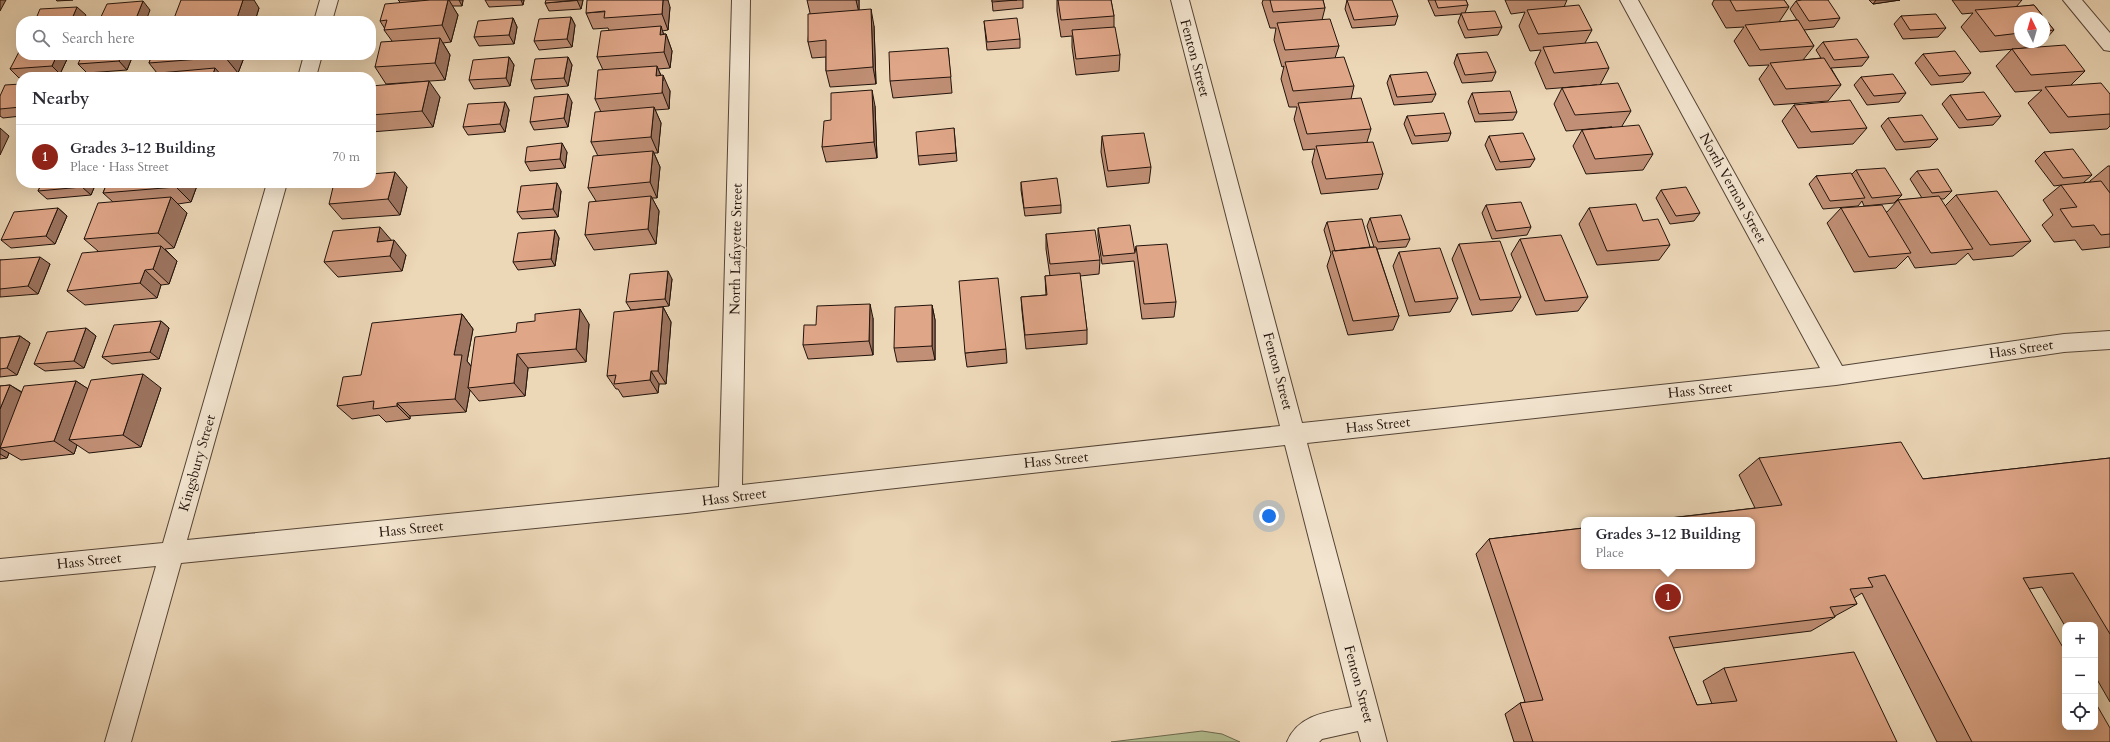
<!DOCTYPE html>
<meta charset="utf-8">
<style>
:root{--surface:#fff;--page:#f7f7f7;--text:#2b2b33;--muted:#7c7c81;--line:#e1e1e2;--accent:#8f2418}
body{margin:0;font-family:Cardo,serif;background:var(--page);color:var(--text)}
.controls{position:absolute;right:12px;bottom:12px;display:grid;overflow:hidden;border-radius:8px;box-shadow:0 4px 16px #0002}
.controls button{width:36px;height:36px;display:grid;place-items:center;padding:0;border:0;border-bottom:1px solid var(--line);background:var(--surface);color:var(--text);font:20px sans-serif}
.compass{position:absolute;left:2014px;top:12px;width:36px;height:36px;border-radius:50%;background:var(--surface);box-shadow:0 4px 16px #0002;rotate:355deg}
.you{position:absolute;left:1269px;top:516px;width:14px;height:14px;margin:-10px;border:3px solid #fff;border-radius:50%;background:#1a73e8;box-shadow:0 0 0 6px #1a73e833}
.badge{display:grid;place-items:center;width:26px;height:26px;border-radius:50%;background:var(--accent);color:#fff;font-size:13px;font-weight:700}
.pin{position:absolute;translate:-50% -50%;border:2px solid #fff;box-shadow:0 1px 4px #0006}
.popup{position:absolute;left:1581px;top:517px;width:174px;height:52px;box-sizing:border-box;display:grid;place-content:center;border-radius:8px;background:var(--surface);filter:drop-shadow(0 1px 3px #0005);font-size:13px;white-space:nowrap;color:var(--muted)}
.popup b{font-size:15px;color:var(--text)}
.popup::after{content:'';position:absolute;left:50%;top:100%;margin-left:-8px;border:8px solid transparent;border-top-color:var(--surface)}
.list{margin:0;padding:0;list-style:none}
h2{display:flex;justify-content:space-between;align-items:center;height:52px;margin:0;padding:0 16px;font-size:17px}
h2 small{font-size:13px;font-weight:400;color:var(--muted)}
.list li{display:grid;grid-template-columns:26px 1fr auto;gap:12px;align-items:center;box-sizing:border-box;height:64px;padding:0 16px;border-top:1px solid var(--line)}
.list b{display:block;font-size:15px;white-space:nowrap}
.list p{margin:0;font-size:13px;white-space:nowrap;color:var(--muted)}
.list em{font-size:13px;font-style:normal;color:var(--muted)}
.icon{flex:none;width:22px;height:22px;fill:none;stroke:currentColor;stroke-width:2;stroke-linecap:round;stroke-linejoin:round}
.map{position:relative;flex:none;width:2110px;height:742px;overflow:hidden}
.search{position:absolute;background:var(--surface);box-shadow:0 4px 16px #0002;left:16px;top:16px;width:360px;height:44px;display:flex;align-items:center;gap:10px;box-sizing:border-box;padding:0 14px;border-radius:16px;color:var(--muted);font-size:15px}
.panel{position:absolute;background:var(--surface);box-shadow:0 4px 16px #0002;left:16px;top:72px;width:360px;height:116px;border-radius:16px}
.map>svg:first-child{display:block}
.green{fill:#b3bf92;stroke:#6a694e}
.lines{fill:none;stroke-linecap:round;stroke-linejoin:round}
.minor-casing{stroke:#544436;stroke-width:2}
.minor{fill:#f3e5d0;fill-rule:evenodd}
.wall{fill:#c08f75;stroke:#22130b}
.shaded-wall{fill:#9c745f;stroke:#22130b}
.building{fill:#dfa688;stroke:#22130b}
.labels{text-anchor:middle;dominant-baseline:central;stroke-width:3;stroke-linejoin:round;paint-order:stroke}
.street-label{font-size:14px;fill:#22130b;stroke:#f3e5d0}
</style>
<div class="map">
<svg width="2110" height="742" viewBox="0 0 2110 742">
<rect width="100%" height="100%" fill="#ecd7b7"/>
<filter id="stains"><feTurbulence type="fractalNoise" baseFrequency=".005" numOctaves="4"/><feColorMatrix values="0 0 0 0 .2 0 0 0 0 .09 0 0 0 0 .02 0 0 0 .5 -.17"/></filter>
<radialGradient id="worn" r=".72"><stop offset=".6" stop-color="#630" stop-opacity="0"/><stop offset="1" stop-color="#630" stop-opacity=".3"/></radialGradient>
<!-- green -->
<path class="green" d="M1202,731L1222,734L1240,742H1111Z"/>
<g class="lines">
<!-- minor casing -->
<g class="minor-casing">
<path id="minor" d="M320,0H338L332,21H314Z
M732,0H750L742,485L1280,426L1171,0H1189L1302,423L1820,368L1620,0H1638L1842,366L2064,334L2110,331V349L2064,352L1836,385L1307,443L1387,742H1361L1358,731L1322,739L1319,742H1287C1298,715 1326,712 1352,707L1285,445L878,490L687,513L181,563L131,742H105L156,566L0,581V559L163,543L267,183H287L187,540L719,487Z
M2063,0H2082L2110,33V51L2104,50Z
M304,55H322L316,77H298Z"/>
</g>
<!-- minor -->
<use href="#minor" class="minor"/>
</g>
<!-- wall -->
<path class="wall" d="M56,0H73L57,1Z
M398,0H463L462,6H452L458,15L451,42L443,43L450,55L445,80L386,84L375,67L392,41L384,30L385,29L380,21L400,2Z
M485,0H524L523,5L489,7Z
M583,0L581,9L549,11L545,3Z
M807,0H859V10L874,26L876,84L830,87L826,71V57L812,58L808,42L810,13Z
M992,0H1023V8L993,11Z
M1057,0H1111L1114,16V27L1120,55L1119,71L1076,75L1072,47V36L1061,37L1057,11Z
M1263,0H1323L1325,8L1322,20L1339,46L1335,58L1354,86L1351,99L1371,129L1367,142L1383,174L1378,189L1321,194L1312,162L1315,149L1303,150L1294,119L1297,107H1289L1281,79L1284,66L1282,67L1274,40L1276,28H1270L1262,3Z
M1347,0L1398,16L1395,25L1352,28L1345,9Z
M1428,0H1466L1468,5L1465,13L1502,27L1498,35L1465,38L1458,22L1461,14L1435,16Z
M1505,0H1567L1564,7L1592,30L1585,43L1609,68L1600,85L1631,111L1622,126L1653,154L1643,170L1586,174L1573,146L1582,130L1612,127L1566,131L1554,104L1562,88L1597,85L1546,89L1535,63L1541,50L1530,51L1519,26L1525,12L1511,14Z
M1714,0H1784L1789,7L1779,22L1797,20L1790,9L1796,1L1840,18L1834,27L1804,30L1814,46L1803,60L1821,58L1816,50L1823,42L1869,57L1862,66L1831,68L1841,85L1828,101L1774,105L1759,79L1769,65L1749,66L1734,41L1744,27L1726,28L1712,4Z
M1869,0H1900L1873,4Z
M1952,0H2022L2016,7L2034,5L2054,30L2044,41V18H2020V42H2043L2038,47L1980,52L1961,27L1973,13L1962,14Z
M670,7L668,30L662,31L664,34H666L672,51L670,68L658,69L661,75L670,91L669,109L655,110L661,123L658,153H654L660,167L657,198H652L659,211L656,244L594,250L585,235L596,201L588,188L598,156L591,142L601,112L595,99L603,70L597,57L609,30L608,28L593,29L586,13Z
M259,8L255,21H173Z
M1901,16L1946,28L1938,37L1903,39L1894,24Z
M571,17L575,25L572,47L539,50L534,41Z
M513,18L517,27L514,44L479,46L474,37Z
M984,21L1020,39V48L987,50Z
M948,48L952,93L893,98L890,81Z
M2012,49L2085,71L2071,85L2110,94V126L2107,129L2050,133L2028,103L2042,90L2015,92L1996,66Z
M1457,54L1496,72L1492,81L1462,83L1454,63Z
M1923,54L1971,73L1963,82L1931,85L1915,63Z
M21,55H69L60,74L30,77H21V78H19L10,69Z
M133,55L127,70L87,73L78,64Z
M152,55H245L238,73L221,75L223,77H147L157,73L149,63Z
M509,57L514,65L510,86L474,89L469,80Z
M568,57L572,65L568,86L535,89L531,80Z
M1390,75L1436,94L1432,102L1394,105L1387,83Z
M1861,77L1906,93L1899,102L1867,105L1854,85Z
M21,84V116L3,118L0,116V96Z
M371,86L440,97L433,127L371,132Z
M1472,93L1517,112L1513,120L1475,122L1468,102Z
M1950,95L2001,116L1993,125L1959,128L1942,104Z
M505,102L509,110L505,132L468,135L463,127Z
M572,102L568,127L534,130L530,122Z
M1794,105L1867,128L1853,144L1798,148L1782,121Z
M875,106L877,158L826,162L822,147L831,120Z
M1407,116L1451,133L1448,141L1412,144L1404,124Z
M1888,118L1938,139L1930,147L1896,150L1881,126Z
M954,128L957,161L919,165L918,156Z
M1102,136L1151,167L1149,183L1107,187L1101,152Z
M1489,136L1535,159L1530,167L1496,170L1485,145Z
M567,152L565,168L530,171L525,162Z
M2044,152L2092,175L2083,183L2090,182V181L2108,166H2110V247L2082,250L2075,240L2054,242L2042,225L2053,215L2043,200L2061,185L2054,186L2035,161Z
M1856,170L1902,195L1894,203L1864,206L1862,201L1858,206L1823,209L1809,184L1816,176L1852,174Z
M1917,171L1952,191L1944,199H1940L1945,206L1956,195L2031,241L2013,256L1973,260L1968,253L1956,264L1915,268L1908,256L1896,268L1854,272L1827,223L1841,208L1887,212L1898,200L1922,198L1910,179Z
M1021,182L1061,205V213L1025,216L1021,190Z
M42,183H96L91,195L47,199L38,191Z
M107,183H198L191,202L178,204L187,213L174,248L165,249L177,261L169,284L161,285L157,298L85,305L67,291L98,251L84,239L113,202L103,193Z
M407,187L400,215L342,219L329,204Z
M1661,190L1700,213L1694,221L1670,224L1656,198Z
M561,191L558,217L522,219L517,212Z
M1486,205L1531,227L1527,235L1492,239L1482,213Z
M58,208L67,216L55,244L11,248L1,240Z
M1589,208L1643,221L1670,245L1659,260L1597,265L1579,224Z
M1370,218L1410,239L1406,247L1377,249L1399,316L1393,330L1348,335L1327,266L1331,254L1324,230L1327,222L1370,247H1374L1367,226Z
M1098,228L1135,252L1136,246L1176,302L1174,317L1142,319L1134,261L1102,264L1098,236Z
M555,230L559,238L555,266L518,270L513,262Z
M1046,234L1100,260L1099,274L1080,276L1087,330V344L1026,349L1022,311L1021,297L1046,295L1045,276H1050L1046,249Z
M1520,239L1588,297L1578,311L1536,315L1511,254Z
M391,240L406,255L402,271L338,277L324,262Z
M1459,244L1521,297L1512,311L1472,315L1452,259Z
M1399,252L1458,298L1450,312L1409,316L1393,266Z
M0,260L50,264L38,294L0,297Z
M672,279L669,306L631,310L626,302Z
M932,305L935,320V360L897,362L894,348Z
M663,307L671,322L666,384H659L658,393L623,397L618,389H616L607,376Z
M462,314L473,329L467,361L471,366L589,324L586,362L528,368L525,396L479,401L470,390L466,412L410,416V419L386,422L379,415L352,419L337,406L361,375Z
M873,318V355L808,359L803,345L816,325Z
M161,321L169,328L159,359L112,364L102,357Z
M86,328L96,336L84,368L45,371L34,364Z
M20,336L30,343L17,375L0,377V338Z
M1006,349L1007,363L967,367L965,353Z
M76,381L88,389L161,388L141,447L89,453L77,445L74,454L21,460L9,453L7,458L0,459V386L10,385L22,392Z
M1759,458L1923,479L2110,458V702L2095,676V625H2065V626L2042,587L2029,589L2110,742H1937L1862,593L1854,598L1857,604L1835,616V617L1811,631L1673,648L1697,705L1712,704L1703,681L1724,668L1897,742H1514L1505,714L1520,703L1525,702L1476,554L1489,539L1755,508L1739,475Z"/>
<!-- shaded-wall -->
<path class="shaded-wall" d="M0,0H6L0,11Z
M243,0H254L259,8L255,21H239L237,18Z
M448,0H449L458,15L451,42L442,25Z
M459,0H463L462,6Z
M521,0H524L523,5Z
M577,0H583L581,9Z
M663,0H668L670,7L668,30L662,14Z
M856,0H859V13Z
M1876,0H1900L1873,4Z
M143,1L150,10L146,21H135Z
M77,7L86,15L83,21H71Z
M871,9L874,26L876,84L873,67Z
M571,17L575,25L572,47L567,39Z
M513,18L517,27L514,44L509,35Z
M661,26L665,39L666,34L672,51L670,68L664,52L660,35Z
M440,38L450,55L445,80L435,63Z
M57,55H69L60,74L52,66Z
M122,55H133L127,70L119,61Z
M225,55H245L238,73L225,57Z
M509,57L514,65L510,86L506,78Z
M568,57L572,65L568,86L564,78Z
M657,66L663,81V75L670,91L669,109L656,76Z
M215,68L223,77H212Z
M429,81L440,97L433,127L422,111Z
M872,90L875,106L877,158L874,142Z
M568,94L572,102L568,127L564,118Z
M505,102L509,110L505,132L500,124Z
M654,107L661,123L658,153L651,137Z
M0,128L9,136L0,155Z
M562,143L567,152L565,168L560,159Z
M653,151L660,167L657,198L650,182Z
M395,172L407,187L400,215L388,199Z
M84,183H96L91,195L82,187Z
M177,183H198L191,202L176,187Z
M557,183L561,191L558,217L553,209Z
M651,196L659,211L656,244L648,229Z
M171,197L187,213L174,248L158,233Z
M58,208L67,216L55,244L46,236Z
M380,227L393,242H377Z
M555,230L559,238L555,266L551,259Z
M394,240L406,255L402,271L390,256Z
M161,246L177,261L169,284L153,269Z
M40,257L50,264L38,294L28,286Z
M145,270L161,285L157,298L140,283Z
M668,271L672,279L669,306L665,299Z
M870,304L873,318V355L869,341Z
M932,305L935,320V360L932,346Z
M663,307L671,322L666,384L658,371Z
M580,309L589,324L586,362L576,349Z
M462,314L473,329L467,361L473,369L468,388L470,390L466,412L455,399L454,355Z
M161,321L169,328L159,359L150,352Z
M86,328L96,336L84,368L74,361Z
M20,336L30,343L17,375L7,368Z
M517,354L528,368L525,396L514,383Z
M651,371L659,384L658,393L650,380Z
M143,374L161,388L141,447L123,435Z
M76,381L96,394L69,440L77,445L74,454L54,441Z
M10,385L30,398L0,448V409Z
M397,403L410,416V419L397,406Z
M0,448L9,453L7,458L0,454Z"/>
<!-- building -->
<path class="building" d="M181,0H243L237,18L205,21H173Z
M430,0H448L442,25L384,30L387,20L380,21L385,4Z
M546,0H577L545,3Z
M587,0H663L662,14L604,18L605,11L586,13Z
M992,0H1017L992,2Z
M1058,0H1111L1114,16L1061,20Z
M1270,0H1323L1325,8L1273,12Z
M1347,0H1392L1398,16L1354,20Z
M1435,0H1466L1468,5L1438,8Z
M1730,0H1784L1789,7L1736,11Z
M1802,0H1828L1840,18L1809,21L1796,1Z
M143,1L135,21H99L107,4Z
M1579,5L1592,30L1538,34L1527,10Z
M2034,5L2054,30L2044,31V18H2020V33L1995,36L1975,10Z
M77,7L71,21H35L40,9Z
M871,9L873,67L826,71V40L808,42V14Z
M1495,11L1502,27L1468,30L1461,13Z
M1936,14L1946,28L1910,30L1901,16Z
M571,17L567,39L534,41L539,19Z
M513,18L509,35L474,37L478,21Z
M1017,18L1020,39L987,42L984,21Z
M1330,19L1339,46L1285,50L1277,23Z
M1798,20L1814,46L1760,50L1745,25Z
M661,26L660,35L666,34L664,52L597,57L601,31Z
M1115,27L1120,55L1076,59L1072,30Z
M440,38L435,63L375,67L381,42Z
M1857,39L1869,57L1834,60L1823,42Z
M1597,42L1609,68L1554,73L1543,47Z
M2065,45L2085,71L2031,75L2012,49Z
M21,48V55H57L52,66L10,69Z
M948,48L951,77L890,81L889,52Z
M1955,51L1971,73L1939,76L1923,54Z
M1487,52L1496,72L1465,75L1457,54Z
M82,55H122L119,61L78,64Z
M152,55H225V57L149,63Z
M509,57L506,78L469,80L473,60Z
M568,57L564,78L531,80L535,59Z
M1344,57L1354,86L1293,91L1285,62Z
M1824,58L1841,85L1786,89L1770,63Z
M657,66L656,76L663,75L662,93L595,99L598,70Z
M215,68L212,77H147L148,74Z
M1427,72L1436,94L1397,97L1390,75Z
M1893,74L1906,93L1874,96L1861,77Z
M429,81L422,111L371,115V86Z
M1618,83L1631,111L1575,115L1562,88Z
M2101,83L2110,94V114L2068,117L2045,87Z
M21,84V107L0,109V96L5,85Z
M872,90L874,142L822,147L824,121L831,120V93Z
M1510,91L1517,112L1479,114L1472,93Z
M1984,92L2001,116L1967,120L1950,95Z
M568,94L564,118L530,122L534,97Z
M1361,98L1371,129L1307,134L1298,103Z
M1850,100L1867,128L1811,132L1794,105Z
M505,102L500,124L463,127L468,104Z
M654,107L651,137L591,142L595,112Z
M1444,113L1451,133L1415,136L1407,116Z
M1922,115L1938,139L1904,142L1888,118Z
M1639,125L1653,154L1595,159L1582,130Z
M954,128L956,153L918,156L916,132Z
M1144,133L1151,167L1108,171L1102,136Z
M1523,133L1535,159L1500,162L1489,136Z
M1373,142L1383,174L1326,179L1316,146Z
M562,143L560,159L525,162L527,147Z
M2073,149L2092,175L2063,178L2044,152Z
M653,151L650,182L588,188L593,156Z
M1885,168L1902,195L1872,198L1856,170Z
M1938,169L1952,191L1932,193L1917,171Z
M395,172L388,199L329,204L334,183H371V174Z
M1851,173L1865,198L1830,201L1816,176Z
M1057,178L1061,205L1024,208L1021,182Z
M2101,181L2110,193V234L2101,235L2094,225L2072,227L2060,209L2077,207L2061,185Z
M42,183H84L82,187L38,191Z
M107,183H177L176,187L103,193Z
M557,183L553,209L517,212L521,186Z
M1686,187L1700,213L1676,216L1661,190Z
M1997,191L2031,241L1990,245L1956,195Z
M651,196L648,229L585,235L589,202Z
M1939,196L1973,249L1931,253L1898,200Z
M171,197L158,233L84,239L98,203Z
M1521,202L1531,227L1496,231L1486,205Z
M1636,204L1643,221L1658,219L1670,245L1607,251L1589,208Z
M1882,205L1911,253L1869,257L1841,208Z
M58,208L46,236L1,240L14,212Z
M1401,215L1410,239L1378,242L1370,218Z
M1362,219L1370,247L1335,251L1327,222Z
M1130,225L1135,253L1103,256L1098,228Z
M380,227L377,242L394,240L390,256L324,262L333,231Z
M555,230L551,259L513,262L518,233Z
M1095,230L1100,260L1050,264L1046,234Z
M1561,235L1588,297L1545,301L1520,239Z
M1500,241L1521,297L1480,300L1459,244Z
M1167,244L1176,302L1144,304L1136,246Z
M161,246L153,269L145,270L140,283L67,291L82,253Z
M1376,247L1399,316L1353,321L1332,251Z
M1440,248L1458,298L1415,302L1399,252Z
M40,257L28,286L0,289V260Z
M668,271L665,299L626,302L630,274Z
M1080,273L1087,330L1025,335L1021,297L1047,295L1045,276Z
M998,278L1006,349L965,353L959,281Z
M870,304L869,341L803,345L804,325H816L817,306Z
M932,305V346L894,348L895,307Z
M663,307L658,371H651L650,380L614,384L616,375L607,376L614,312Z
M580,309L576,349L517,354L514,383L468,388L475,337L516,332L517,323L535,321V314Z
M462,314L454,355H462L455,399L397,403V406L373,409L374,401L337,406L343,377L361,375L372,323Z
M161,321L150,352L102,357L114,325Z
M86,328L74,361L34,364L47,332Z
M20,336L7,368L0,369V338Z
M143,374L123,435L69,440L91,380Z
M76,381L54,441L0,448L24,386Z
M10,385L0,409V386Z
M1901,442L1923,479L2110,458V634L2073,573L2023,578L2065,651V727H2095V702L2110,728V742H1972L1885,575L1868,578L1873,587L1850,589L1857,604L1830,607L1835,617L1669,637L1697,705L1737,701L1724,668L1854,652L1897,742H1533L1520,703L1543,700L1489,539L1584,528V566H1752V520H1654L1782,505L1759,458Z"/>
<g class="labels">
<!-- street labels -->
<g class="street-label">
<text transform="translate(1195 58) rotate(75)">Fenton Street</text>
<text transform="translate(1733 188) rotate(61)">North Vernon Street</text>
<text transform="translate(736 249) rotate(-89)">North Lafayette Street</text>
<text transform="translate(2021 349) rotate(-8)">Hass Street</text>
<text transform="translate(1278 371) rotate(75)">Fenton Street</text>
<text transform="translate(1700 390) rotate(-6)">Hass Street</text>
<text transform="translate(1378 425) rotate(-6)">Hass Street</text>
<text transform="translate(1056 460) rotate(-6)">Hass Street</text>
<text transform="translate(197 463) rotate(-74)">Kingsbury Street</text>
<text transform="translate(734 497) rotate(-7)">Hass Street</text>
<text transform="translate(411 529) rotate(-6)">Hass Street</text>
<text transform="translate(89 561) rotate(-6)">Hass Street</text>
<text transform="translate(1359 684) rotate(75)">Fenton Street</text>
</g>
</g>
<rect width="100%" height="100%" filter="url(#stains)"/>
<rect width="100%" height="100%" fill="url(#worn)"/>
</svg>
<div class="controls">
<button>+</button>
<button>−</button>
<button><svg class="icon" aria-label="locate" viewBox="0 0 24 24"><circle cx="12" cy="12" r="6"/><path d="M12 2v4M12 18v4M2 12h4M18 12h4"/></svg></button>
</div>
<svg class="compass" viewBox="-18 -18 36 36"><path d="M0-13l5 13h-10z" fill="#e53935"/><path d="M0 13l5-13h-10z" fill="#7c7c81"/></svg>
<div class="you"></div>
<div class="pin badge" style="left:1668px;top:597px">1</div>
<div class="popup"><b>Grades 3-12 Building</b>Place</div>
<div class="search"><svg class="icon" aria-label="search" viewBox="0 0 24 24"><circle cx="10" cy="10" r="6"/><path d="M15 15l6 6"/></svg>Search here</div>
<section class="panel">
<h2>Nearby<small></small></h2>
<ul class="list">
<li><span class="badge">1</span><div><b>Grades 3-12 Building</b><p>Place · Hass Street</p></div><em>70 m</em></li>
</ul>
</section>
</div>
